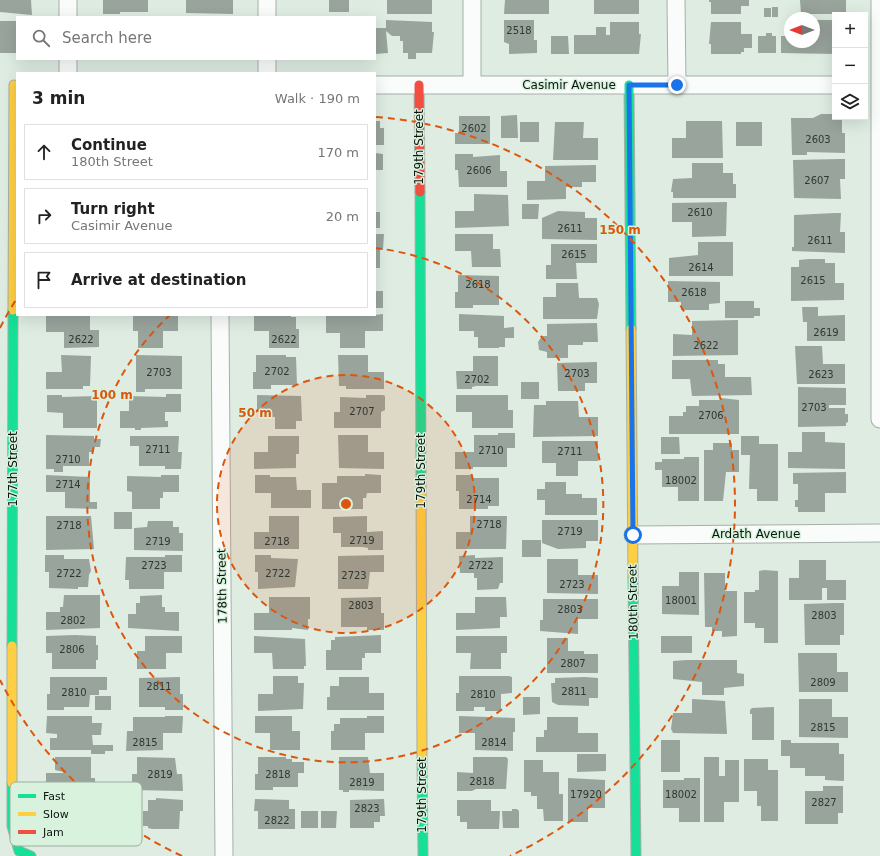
<!DOCTYPE html>
<meta charset="utf-8">
<style>
:root{--surface:#fff;--page:#f6f6f6;--text:#222;--muted:#767676;--line:#e0e0e0}
body{margin:0;font-family:"DejaVu Sans",sans-serif;background:var(--page);color:var(--text)}
.controls{position:absolute;right:12px;top:12px;display:grid;overflow:hidden;border-radius:0px;box-shadow:0 4px 16px #0002}
.controls button{width:36px;height:36px;display:grid;place-items:center;padding:0;border:0;border-bottom:1px solid var(--line);background:var(--surface);color:var(--text);font:20px sans-serif}
.compass{position:absolute;left:784px;top:12px;width:36px;height:36px;border-radius:50%;background:var(--surface);box-shadow:0 4px 16px #0002;rotate:270deg}
.stop{position:absolute;width:12px;height:12px;margin:-9px;border:3px solid #1a73e8;border-radius:50%;background:#fff}
.stop.end{background:#1a73e8;border-color:#fff;box-shadow:0 1px 4px #0008}
.list{margin:0;padding:0;list-style:none}
h2{display:flex;justify-content:space-between;align-items:center;height:52px;margin:0;padding:0 16px;font-size:17px}
h2 small{font-size:13px;font-weight:400;color:var(--muted)}
.list li{display:grid;grid-template-columns:26px 1fr auto;gap:12px;align-items:center;box-sizing:border-box;height:56px;margin:0 8px 8px;padding:0 8px;border:1px solid var(--line);border-radius:0px}
.list b{display:block;font-size:15px;white-space:nowrap}
.list p{margin:0;font-size:13px;white-space:nowrap;color:var(--muted)}
.list em{font-size:13px;font-style:normal;color:var(--muted)}
.icon{flex:none;width:22px;height:22px;fill:none;stroke:currentColor;stroke-width:2;stroke-linecap:round;stroke-linejoin:round}
.map{position:relative;flex:none;width:880px;height:856px;overflow:hidden}
.search{position:absolute;background:var(--surface);box-shadow:0 4px 16px #0002;left:16px;top:16px;width:360px;height:44px;display:flex;align-items:center;gap:10px;box-sizing:border-box;padding:0 14px;border-radius:0px;color:var(--muted);font-size:15px}
.panel{position:absolute;background:var(--surface);box-shadow:0 4px 16px #0002;left:16px;top:72px;width:360px;height:244px;border-radius:0px}
.map>svg:first-child{display:block}
.building{fill:#99a49d}
.lines{fill:none;stroke-linecap:round;stroke-linejoin:round}
.street-casing{stroke:#a5b0a8;stroke-width:19}
.fast-casing{stroke:#a5b0a8;stroke-width:11}
.slow-casing{stroke:#a5b0a8;stroke-width:11}
.jam-casing{stroke:#a5b0a8;stroke-width:11}
.street{stroke:#fafcfb;stroke-width:17}
.fast{stroke:#16e098;stroke-width:9}
.slow{stroke:#ffcf43;stroke-width:9}
.jam{stroke:#f24e42;stroke-width:9}
.route{stroke:#1a73e8;stroke-width:5}
.ring{fill:none;stroke:#dd560c;stroke-width:2;stroke-dasharray:7 5}
.labels{text-anchor:middle;dominant-baseline:central;stroke-width:3;stroke-linejoin:round;paint-order:stroke}
.number-label{font-size:10px;fill:#2f3932}
.street-label{font-size:12px;fill:#0c150e;stroke:#d8f2de}
.key{fill:#d8f2de;stroke:#9bb0a0;stroke-width:1}
.key-label{font-size:11px;fill:#0c150e}
.centre{fill:#dd560c;stroke:#d8f2de;stroke-width:2}
.ring-label{font-size:12px;text-anchor:middle;font-weight:bold;fill:#dd560c;stroke:#d8f2de;stroke-width:3;stroke-linejoin:round;paint-order:stroke}
</style>
<div class="map">
<svg width="880" height="856" viewBox="0 0 880 856">
<rect width="100%" height="100%" fill="#deece2"/>
<!-- building -->
<path class="building" d="M0,0H31L32,15L0,12Z
M103,0H148V12H120V14H103Z
M186,0H233V14L186,13Z
M329,0H349V12H329Z
M387,0H432V14H387Z
M505,0H549V14H504Z
M594,0H639V14H594Z
M709,0H749V6H741V14H711V2H709Z
M800,0H846V14H801Z
M772,7H778V17H772Z
M764,8H771V17H764Z
M386,20L432,22V32H434L432,53H416V59H408V53H403V41H400V36H392L386,31L388,53L375,54V28H386Z
M504,20H534V40H537V53L509,54V44L504,42Z
M815,20H835V54L781,53V36H790V42H814Z
M0,21H17V53H0Z
M610,22H639V34H641L639,54H574V35H596V27H606V35H610Z
M711,22H741V34H752V48H744V52H741V54H711V44H709Z
M766,33H772V36H776V53H758V36H766Z
M551,36H568L569,54H551Z
M821,114H835V117H842V133H845V153L807,152V155H792L791,118H813Z
M517,115L518,138H501V116Z
M459,116H490V144H455V133H459Z
M375,121H380V128H384V145H375Z
M686,121H722L723,158H672V138H686Z
M520,122H539V142H520Z
M555,122H584L583,138H598V160H553Z
M736,122H762V146H736Z
M375,153L383,154V170H375Z
M455,154H473V157L500,155V171H507V187H459L458,170H455Z
M840,159H845V179H840L841,199L794,198L793,160Z
M692,163H723V173H733V184H736V198H673V192H671L673,179L692,178Z
M596,165V182H582V187H566V199L527,200V181H545V166Z
M474,194L508,195L509,226L455,228V211H474Z
M727,202L726,236L692,237V222H672V203Z
M522,204H539L538,219H522Z
M558,211L585,212V218H597V240L542,239V218Z
M375,212H380V228H375Z
M835,213H841L840,232H845V253L792,251V247H794V215Z
M375,234H384L383,250H380V268H375Z
M455,234H493V249H500L501,267H472L471,251H455Z
M698,242H733V276H669V258L698,255Z
M551,244H597V263H576L577,279H546V265H551Z
M809,259H825V263H835V283H844V300L791,301V267H799V260Z
M458,275L499,276V305H473V308H455V292H458Z
M668,281L720,282V303L709,304V310H681V302H668Z
M556,283H578L579,298H597L599,304L597,319H543V297H556Z
M375,291H383V308H375Z
M725,301H754V308H760V316H754V318H725Z
M802,307H818V316L845,315V341H807V322H803Z
M383,314V331H365V348H340V333H326V315L366,316Z
M459,314L504,316V328L514,327V338H505V347H499V348H478V337H474V331H459Z
M46,315L90,316V330H99V347L64,348V332H46Z
M178,315V331H163V348H138V331H133V316Z
M254,315H291V317H296V329H299V348H269V331H254Z
M738,320V355L673,356V334L692,335V321Z
M597,323L598,342H583V345H568V358H547V352L539,350L538,342L542,336H547V324Z
M795,346H822L823,364H845V384H797Z
M61,355L91,356L90,386H83V389H46V372H62Z
M136,355L182,356V389H145V392H136Z
M256,355H286V357H296L297,385H271V389H253V372H256Z
M338,355H368V372H384V389H346V386H339Z
M473,356H498V386H476L472,387V389H457L456,371H473Z
M672,360H718V364H725V377H751L752,395L692,396L690,379H672Z
M597,362V383H585V391H558L557,363Z
M521,382H539V399H521Z
M798,387L846,388V405H829V408H845V414H848V422L846,423V426L798,427Z
M166,394H181V412H165V421H168V427L141,428V430H135V428H120V411H129V396L166,397Z
M47,395H62V397L97,396V428H63V413L47,412Z
M257,395L301,396L302,421H296V429H275V417H271V412H257Z
M366,395H383L385,396V410L381,412V428H334V412H340V397L366,398Z
M456,395H508V410H513V428H472V412H456Z
M721,398L739,400V434H669V416H683V412H686V406H699V400H720Z
M546,401H578L579,417H598V436L533,437L534,405H546Z
M802,432H825V442L845,443V469L788,468V452H802Z
M498,433H515V448H507V467H473V469H455V452H474V435H498Z
M46,435L94,436V439H101L100,447H94V452H89V466H63V472H54V469H46Z
M338,435H368V452H384V469L339,468Z
M130,436H179L178,452H182L181,469H165V466H139V446H130Z
M268,436H299V454H296V468L254,469V452H268Z
M741,436H759V444H778V501H757V489H749L750,455H741Z
M661,437H679L680,454H661Z
M542,441H598V461H578V476H556V463H542Z
M713,443H732V450H739V472H726L723,501H704V450H713Z
M684,457H699V501H678V487H662V470H655V462H662V459H684Z
M846,472V493H825V512H798V507H795V500H798V484H793V473Z
M365,474L381,475V493H367L366,498H363V509H322V483H337V476H365Z
M46,475L90,477V502H97V509L65,508V492H46Z
M161,475H179V492H163V498H160V509H132V492L127,491V476L161,477Z
M255,475H270V477H296L297,490H311V508H271V493H255Z
M456,475H473V478H499V506H488V509H459V491H456Z
M545,482H566V494H582V498H597V515H545V500H537V489H545Z
M114,512H132V529H114Z
M46,516H91L94,549L46,550Z
M269,516H299V549H254V532H269Z
M367,516V532L383,531V550H368V548L363,547H341V533H333V517Z
M470,516H507L506,549H456V532H470Z
M542,520H598V541H586V548L558,549L542,543Z
M148,521H173V527H179V533H183V551L134,550V528L147,527Z
M522,540H541V557H522Z
M45,555H64V559H89L91,571L89,575L88,587H78V589L49,588V572H45Z
M165,555H182V572H164V589H129V580H125L126,557H165Z
M255,555H271V558L298,559L295,587L258,589V572H255Z
M384,555V572H370L368,589H338V556Z
M475,555V558L503,557V583H500L498,589L477,590V578H474V573H460L459,556Z
M547,559H578V575H598V594L547,593Z
M799,560H826V580H846V600H827V588H822V600H789V578H799Z
M764,570L778,571V643H764V628H755V623H744V592H755V590H759V571Z
M679,572H699V615L662,614V586H679Z
M704,573H725V591H737V636L722,637V631H712V627H705Z
M64,595H100V628L46,630V612H60V607H63Z
M162,595V607H165V612H179V631L128,628V614H136V603H140V596Z
M269,597H310V619H308V630L292,628V630H254V613H269Z
M381,597V613H384V630H367V627H341V598Z
M475,597H506L507,617H500V628L456,630V613H475Z
M543,599H598V619H578V634L540,631V620H543Z
M835,603H844V635H840V645H805L804,604Z
M75,635L96,636V645H98V660H96V669H52V653H46V636Z
M381,635V653H365V658H362V670H326V650H331V640H335V637Z
M145,636H182V653H166V669H137V651H145Z
M254,636L305,639L306,666H304V669H273L272,653H254Z
M456,636H507V653H501V669H470L471,653H456Z
M661,636H692V653H661Z
M547,638H568V651H584V654H598V673H547Z
M798,653H837V672H848V692H799Z
M687,660H737V673L744,674V686L724,688V695H702V682L673,679V661Z
M273,676H298V683H304L303,709L258,711V694H273Z
M459,676H509L512,677V693L501,694V711H485V707H474V711H456V693H459Z
M50,677H107V690H99V695H90L89,707H64V710H47V694H50Z
M180,677V694H183V710H165V707H139V678Z
M339,677H369V693H384V710H327V697H330V686H339Z
M585,677L598,678V698H589V706L558,705L552,702L551,683H555V678Z
M95,696H111V710H95Z
M523,697H540V714L523,715Z
M692,699L725,701L727,734L673,733L671,729L673,713H692Z
M799,699H832V717H848V738L799,737Z
M774,707V740H752V714H750V710L752,708Z
M47,716H92V723H102L101,735H92L93,745H113V751H105V754H91V750H50V738H57V734L46,733Z
M165,716H183L182,733H163V750L126,751L127,731H133V717H165Z
M255,716H292V731H300V750H270V733H255Z
M367,716H384V733H365V750H331V731H334V724H340V718H367Z
M459,716L515,718V732H513V751L475,750V733H459Z
M547,717H578V733H598V752H536V737H544V730H547Z
M661,740H680V772H661Z
M781,740H791V743H839V754H844V781L825,780V776H805V768H790V756H781Z
M577,754H606V771L577,772Z
M55,757H91V778H95V791L64,789V791H46V773H63V772L55,770Z
M137,757L175,758L177,774H182L183,791L132,790V774H137Z
M258,757H286V759H292V762H304V773H298V787H273V790H255V774H258Z
M339,757H368L370,773H384V791L349,790V792H343V790H339Z
M473,757H506L508,759L506,789H476L472,791H457V772L473,773Z
M704,757H719V776H725V760H739V802H724V822H704Z
M744,759H768V770H778V821H761V806H757V791H744Z
M524,760H543V772H559V794H563V821H544L543,809H537V796H531V792H524Z
M568,778L605,780V808H588V822H568Z
M684,778H700V822H679V808H663V780H684Z
M823,786H843V813H838V824H805V791H823Z
M156,798L183,800V811H180L179,829H152L148,828V826H143V811H148V800H156Z
M255,799L289,800V809H295V829H258V811H254Z
M384,799L385,816H380V822H374V828H350V800Z
M457,800H491V811H500L499,829H467V822H460V816H457Z
M512,809H517L519,811V828H503L502,811H512Z
M301,811H318V828H301Z
M321,811H337L336,828H321Z"/>
<g class="lines">
<!-- street casing -->
<g class="street-casing">
<path id="street" d="M68,0V17
M267,0V17
M472,0V85
M676,0L677,85
M880,0V419
M68,59V73
M267,59V73
M375,85H835
M220,315L224,856
M633,535L880,533"/>
</g>
<!-- fast casing -->
<g class="fast-casing">
<path id="fast" d="M629,85L631,329
M420,192L421,483
M633,578L636,856
M12,646L13,310
M422,759L423,856
M12,783V826L19,851L31,856"/>
</g>
<!-- slow casing -->
<g class="slow-casing">
<path id="slow" d="M13,310L14,85
M631,329L633,578
M421,483L422,759
M12,783V646"/>
</g>
<!-- jam casing -->
<g class="jam-casing">
<path id="jam" d="M419,85L420,192"/>
</g>
<!-- street -->
<use href="#street" class="street"/>
<!-- fast -->
<use href="#fast" class="fast"/>
<!-- slow -->
<use href="#slow" class="slow"/>
<!-- jam -->
<use href="#jam" class="jam"/>
</g>
<g class="lines">
<!-- route -->
<path class="route" d="M633,535L629,85H677"/>
</g>
<!-- distance rings -->
<circle cx="346" cy="504" r="129" fill="#dd560c" fill-opacity=".12"/>
<g class="ring">
<circle cx="346" cy="504" r="129"/>
<path d="M375 248A258 258 0 1 1 170 315"/>
<path d="M182 856A388 388 0 0 1 0 680M0 328A388 388 0 0 1 17 298M376 117A388 388 0 0 1 510 856"/>
</g>
<g class="labels">
<!-- number labels -->
<g class="number-label">
<text x="519" y="30">2518</text>
<text x="474" y="128">2602</text>
<text x="818" y="139">2603</text>
<text x="479" y="170">2606</text>
<text x="817" y="180">2607</text>
<text x="700" y="212">2610</text>
<text x="570" y="228">2611</text>
<text x="820" y="240">2611</text>
<text x="574" y="254">2615</text>
<text x="701" y="267">2614</text>
<text x="813" y="280">2615</text>
<text x="478" y="284">2618</text>
<text x="694" y="292">2618</text>
<text x="826" y="332">2619</text>
<text x="81" y="339">2622</text>
<text x="284" y="339">2622</text>
<text x="706" y="345">2622</text>
<text x="277" y="371">2702</text>
<text x="159" y="372">2703</text>
<text x="577" y="373">2703</text>
<text x="821" y="374">2623</text>
<text x="477" y="379">2702</text>
<text x="814" y="407">2703</text>
<text x="362" y="411">2707</text>
<text x="711" y="415">2706</text>
<text x="158" y="449">2711</text>
<text x="491" y="450">2710</text>
<text x="570" y="451">2711</text>
<text x="68" y="459">2710</text>
<text x="681" y="480">18002</text>
<text x="68" y="484">2714</text>
<text x="479" y="499">2714</text>
<text x="489" y="524">2718</text>
<text x="69" y="525">2718</text>
<text x="570" y="531">2719</text>
<text x="362" y="540">2719</text>
<text x="158" y="541">2719</text>
<text x="277" y="541">2718</text>
<text x="154" y="565">2723</text>
<text x="481" y="565">2722</text>
<text x="69" y="573">2722</text>
<text x="278" y="573">2722</text>
<text x="354" y="575">2723</text>
<text x="572" y="584">2723</text>
<text x="681" y="600">18001</text>
<text x="361" y="605">2803</text>
<text x="570" y="609">2803</text>
<text x="824" y="615">2803</text>
<text x="73" y="620">2802</text>
<text x="72" y="649">2806</text>
<text x="573" y="663">2807</text>
<text x="823" y="682">2809</text>
<text x="159" y="686">2811</text>
<text x="574" y="691">2811</text>
<text x="74" y="692">2810</text>
<text x="483" y="694">2810</text>
<text x="823" y="727">2815</text>
<text x="145" y="742">2815</text>
<text x="494" y="742">2814</text>
<text x="160" y="774">2819</text>
<text x="278" y="774">2818</text>
<text x="482" y="781">2818</text>
<text x="362" y="782">2819</text>
<text x="586" y="794">17920</text>
<text x="681" y="794">18002</text>
<text x="824" y="802">2827</text>
<text x="367" y="808">2823</text>
<text x="277" y="820">2822</text>
</g>
<!-- street labels -->
<g class="street-label">
<text x="569" y="85">Casimir Avenue</text>
<text transform="translate(419 147) rotate(-90)">179th Street</text>
<text transform="translate(13 469) rotate(-90)">177th Street</text>
<text transform="translate(421 471) rotate(-90)">179th Street</text>
<text x="756" y="534">Ardath Avenue</text>
<text transform="translate(222 586) rotate(-91)">178th Street</text>
<text transform="translate(633 602) rotate(-91)">180th Street</text>
<text transform="translate(422 795) rotate(-90)">179th Street</text>
</g>
</g>
<!-- legend -->
<rect x="10" y="782" width="132" height="64" rx="6" class="key"/>
<rect x="18" y="794" width="18" height="4" fill="#16e098"/>
<rect x="18" y="812" width="18" height="4" fill="#ffcf43"/>
<rect x="18" y="830" width="18" height="4" fill="#f24e42"/>
<g class="key-label">
<text x="43" y="800">Fast</text>
<text x="43" y="818">Slow</text>
<text x="43" y="836">Jam</text>
</g>
<circle cx="346" cy="504" r="6" class="centre"/>
<g class="ring-label">
<text x="620" y="234">150 m</text>
<text x="112" y="399">100 m</text>
<text x="255" y="417">50 m</text>
</g>
</svg>
<div class="controls">
<button>+</button>
<button>−</button>
<button><svg class="icon" aria-label="layers" viewBox="0 0 24 24"><path d="M12 4l9 5-9 5-9-5zM3 14l9 5 9-5"/></svg></button>
</div>
<svg class="compass" viewBox="-18 -18 36 36"><path d="M0-13l5 13h-10z" fill="#e53935"/><path d="M0 13l5-13h-10z" fill="#767676"/></svg>
<div class="stop" style="left:633px;top:535px"></div>
<div class="stop end" style="left:677px;top:85px"></div>
<div class="search"><svg class="icon" aria-label="search" viewBox="0 0 24 24"><circle cx="10" cy="10" r="6"/><path d="M15 15l6 6"/></svg>Search here</div>
<section class="panel">
<h2>3 min<small>Walk · 190 m</small></h2>
<ul class="list">
<li><svg class="icon" aria-label="ahead" viewBox="0 0 24 24"><path d="M12 20V5M6 11l6-6 6 6"/></svg><div><b>Continue</b><p>180th Street</p></div><em>170 m</em></li>
<li><svg class="icon" aria-label="right" viewBox="0 0 24 24"><path d="M7 20v-9h11M14 6l5 5-5 5"/></svg><div><b>Turn right</b><p>Casimir Avenue</p></div><em>20 m</em></li>
<li><svg class="icon" aria-label="arrive" viewBox="0 0 24 24"><path d="M6 21V4h12l-3 4 3 4H6"/></svg><div><b>Arrive at destination</b></div></li>
</ul>
</section>
</div>
